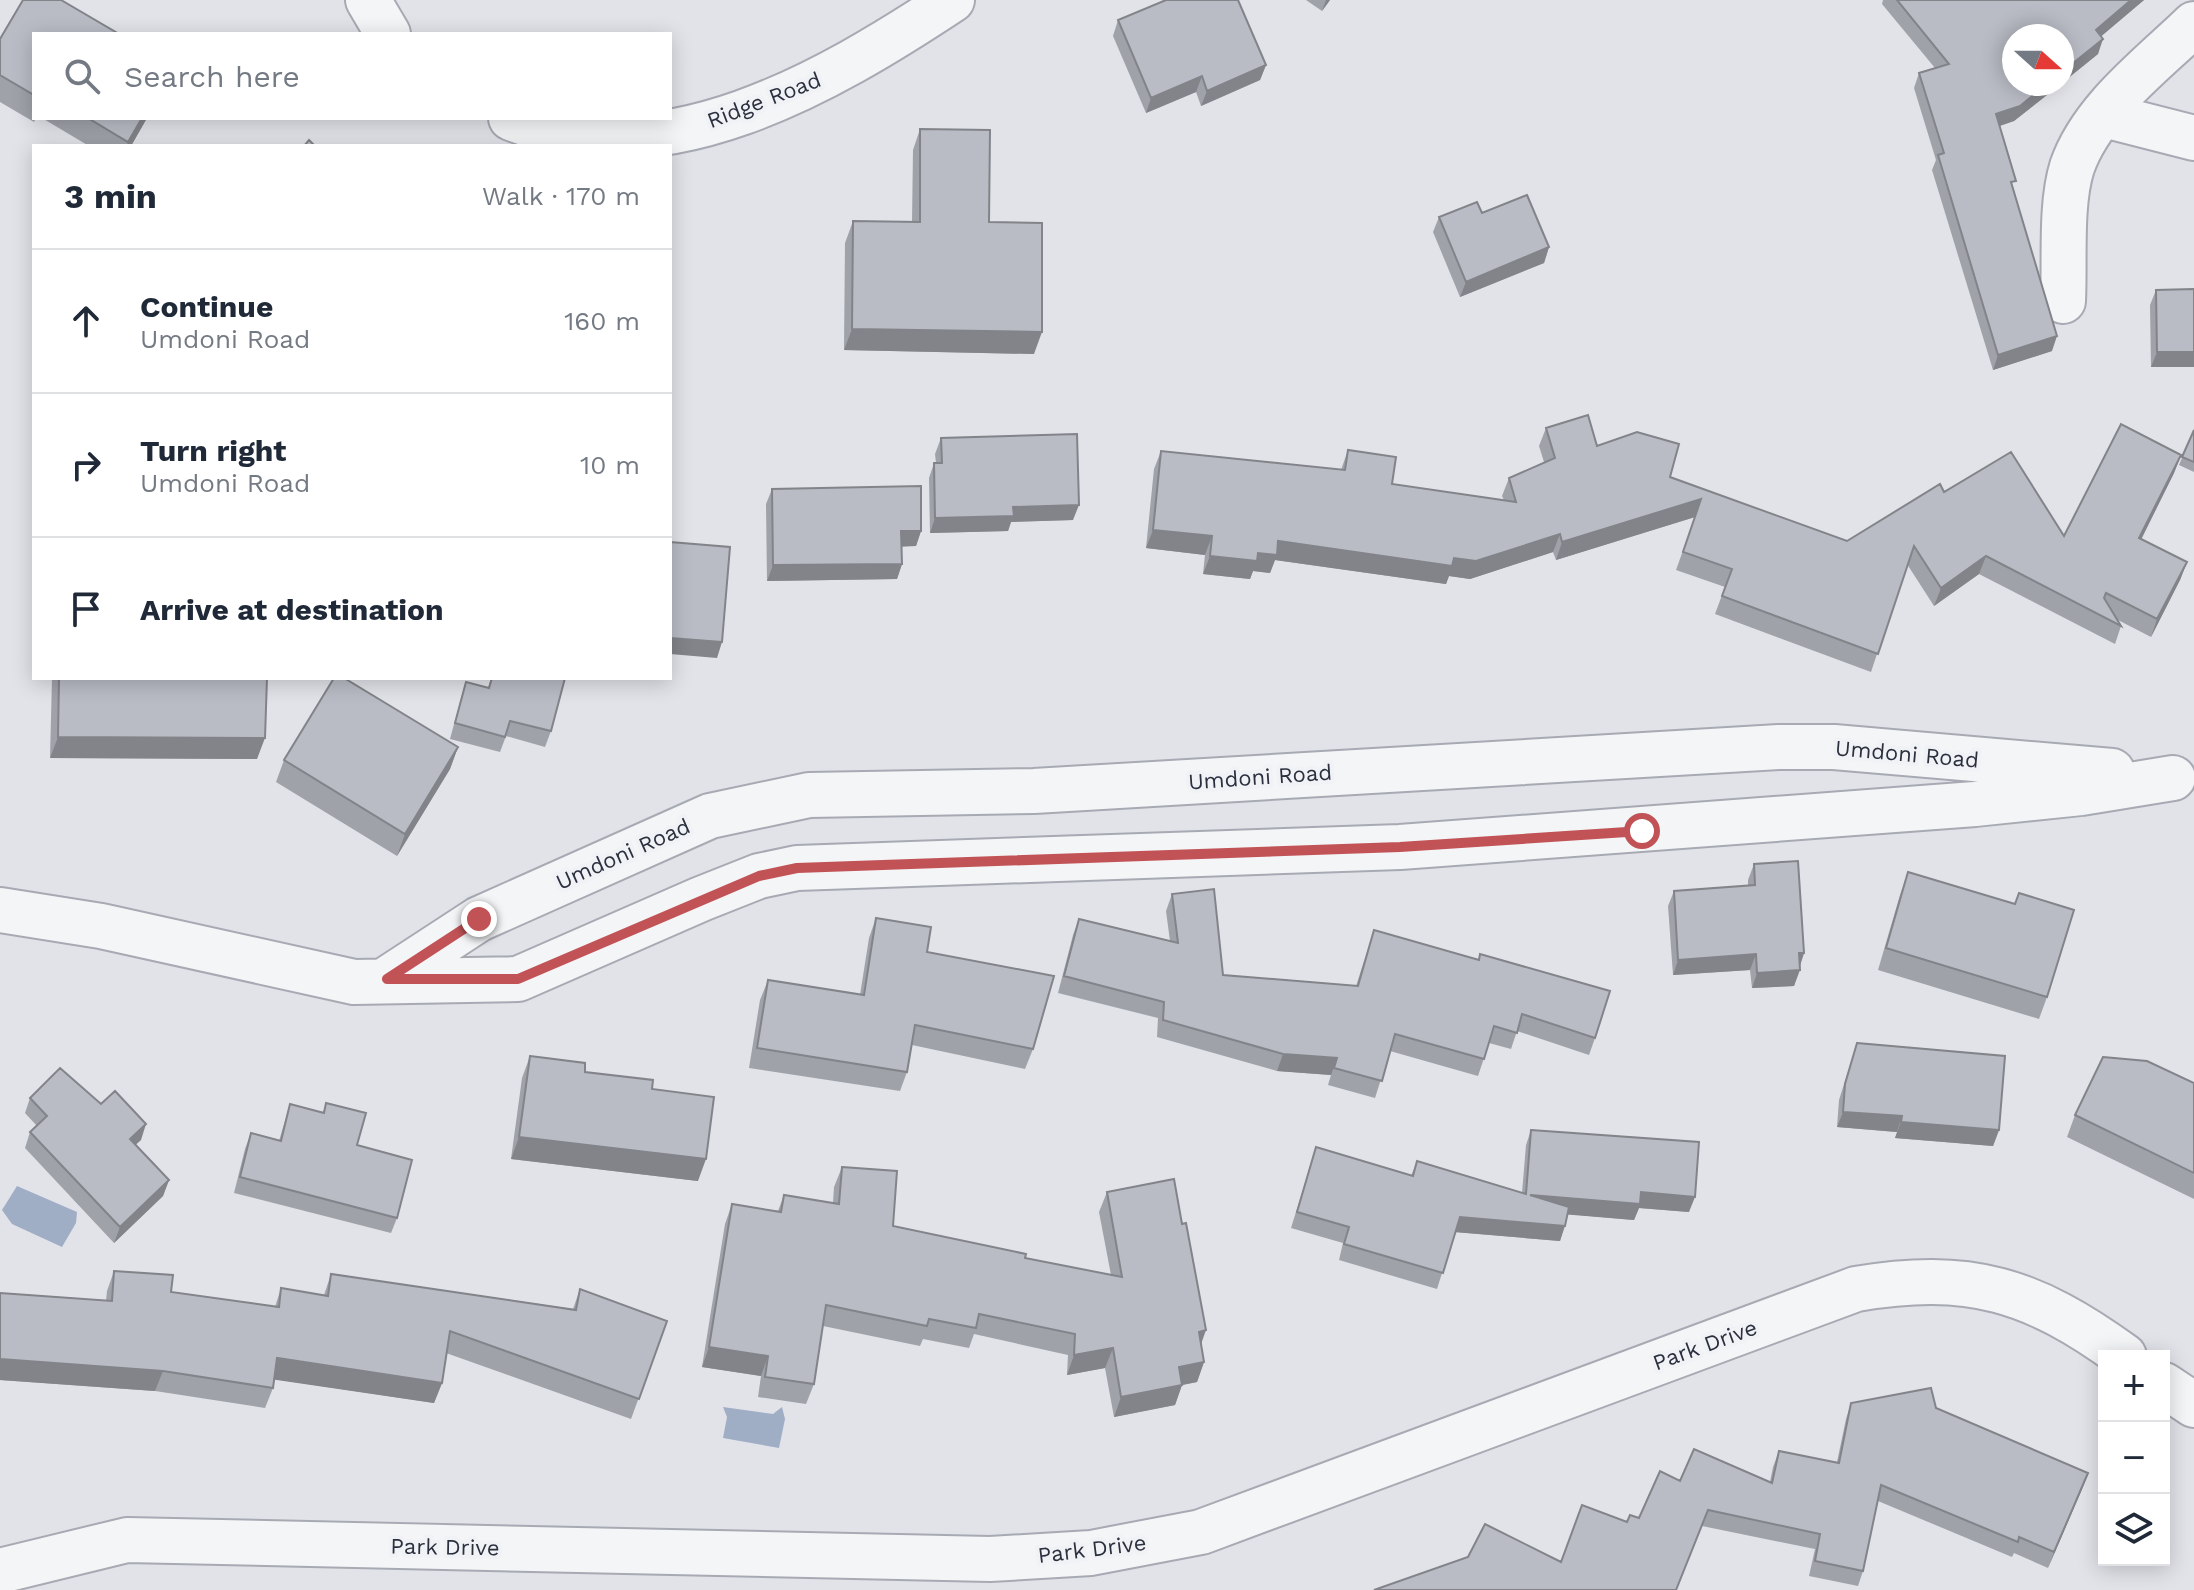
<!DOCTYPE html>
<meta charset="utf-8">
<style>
:root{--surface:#fff;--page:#f6f6f7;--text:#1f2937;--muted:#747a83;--line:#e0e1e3}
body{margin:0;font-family:"Work Sans",sans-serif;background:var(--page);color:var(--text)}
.controls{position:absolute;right:24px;bottom:24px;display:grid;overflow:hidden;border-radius:0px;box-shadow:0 4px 20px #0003}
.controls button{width:72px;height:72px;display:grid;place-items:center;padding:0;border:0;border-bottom:2px solid var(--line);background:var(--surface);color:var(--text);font:40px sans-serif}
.compass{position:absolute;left:2002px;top:24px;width:72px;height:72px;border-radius:50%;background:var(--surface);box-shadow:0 4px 20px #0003;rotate:111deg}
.stop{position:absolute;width:24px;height:24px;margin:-18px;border:6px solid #c15357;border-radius:50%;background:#fff}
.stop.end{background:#c15357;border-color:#fff;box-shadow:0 2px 8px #0008}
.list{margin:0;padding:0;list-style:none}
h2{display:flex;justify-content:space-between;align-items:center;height:104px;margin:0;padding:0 32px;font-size:34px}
h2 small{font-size:26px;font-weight:400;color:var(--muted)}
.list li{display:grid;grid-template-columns:52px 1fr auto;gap:24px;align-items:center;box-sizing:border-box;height:144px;padding:0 32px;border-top:2px solid var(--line)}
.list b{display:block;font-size:30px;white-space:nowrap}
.list p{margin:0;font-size:26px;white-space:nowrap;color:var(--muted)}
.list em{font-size:26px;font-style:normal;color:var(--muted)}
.icon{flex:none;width:44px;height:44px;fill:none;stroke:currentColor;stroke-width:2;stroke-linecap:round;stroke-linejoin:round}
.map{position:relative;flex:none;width:2194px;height:1590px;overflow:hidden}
.search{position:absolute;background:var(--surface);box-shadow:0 4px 20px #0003;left:32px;top:32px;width:640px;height:88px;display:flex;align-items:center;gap:20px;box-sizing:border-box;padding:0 28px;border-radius:0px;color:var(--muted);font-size:30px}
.panel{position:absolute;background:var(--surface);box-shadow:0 4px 20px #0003;left:32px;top:144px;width:640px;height:536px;border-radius:0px}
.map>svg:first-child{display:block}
.water{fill:#a0aec5}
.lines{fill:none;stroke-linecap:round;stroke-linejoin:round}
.minor-casing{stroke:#a7aab3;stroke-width:48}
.minor{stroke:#f4f5f7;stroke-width:44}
.wall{fill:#9fa2a9}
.shaded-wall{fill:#82848a}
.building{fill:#b9bcc5;stroke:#82848a;stroke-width:2}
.route{stroke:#c15357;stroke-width:10}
.labels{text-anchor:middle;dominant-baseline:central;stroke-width:8;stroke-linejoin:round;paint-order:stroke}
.street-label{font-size:22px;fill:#2b303f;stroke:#f1f2f6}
</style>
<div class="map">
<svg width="2194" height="1590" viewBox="0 0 2194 1590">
<rect width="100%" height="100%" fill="#e1e3e9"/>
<!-- water -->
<path class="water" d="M17,1186L77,1212L76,1223L62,1247L12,1224L2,1210Z
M723,1407L773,1414L782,1407L785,1419L779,1448L723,1438L727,1417Z"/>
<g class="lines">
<!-- minor casing -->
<g class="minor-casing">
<path id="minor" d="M368,0L388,34
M2104,115L2194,138
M511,118C663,179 828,82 952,0
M2063,301C2065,262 2060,205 2072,167C2092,109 2152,65 2194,24
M0,910L101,926L354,982L518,979L701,899L759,876L797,868L1400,847L1975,804L2081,793L2173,778
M387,979L479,919L710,816L809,795L1034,791L1779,747H1834L2112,771
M2164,1385L2194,1405
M0,1571L127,1540L990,1559L1091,1553L1201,1532L1856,1289C1969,1270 2032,1289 2124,1356"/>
</g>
<!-- minor -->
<use href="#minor" class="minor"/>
</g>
<!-- wall -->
<path class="wall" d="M1306,0H1330L1322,11Z
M1883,0H2144L2101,36L2098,54L2062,83V36L2014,84H2061L2014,121L2000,126L2013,189L2052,351L1993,370L1932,170L1936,160L1914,88L1919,73L1935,68L1882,4Z
M1118,20L1266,65L1260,80L1201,106L1196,92L1146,113L1113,36Z
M34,34V118H36L34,122L0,102V39Z
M42,118H147L131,146H89Z
M920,129L989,222L1034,354L844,350L845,243L853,221L912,222L913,150Z
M1482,213L1549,247L1544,263L1460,297L1433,232L1439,217Z
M2194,289V367H2151L2150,305L2156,290Z
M1546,428L1597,446L1670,477L1847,541L1944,492L2064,536L2181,455L2174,473L2141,539L2187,562L2180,580L2151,637L2118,620L2121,626L2115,644L1979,574L1934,606L1907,564L1871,672L1715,614L1725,587L1676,570L1695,517L1556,560L1553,552L1470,579L1449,576L1446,584L1275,560L1270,573L1253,571L1250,579L1203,574L1205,555L1146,548L1154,469L1161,451L1341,470L1348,450L1392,484L1504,500L1502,496L1509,478L1544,462L1539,446Z
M2194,430V472L2179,465Z
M941,438L1073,520L1011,522L1008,531L930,533L929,478L934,463H936L935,454Z
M772,489L921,531L916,546H902V564L897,579L767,581L766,504Z
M52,678H267L257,759L50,758Z
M491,678H565L551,731L545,747L506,736L500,752L450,739L461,698L466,682L488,688Z
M458,747L450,769L397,856L276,782L284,760Z
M1754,864L1804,953L1794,986L1752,988L1750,970L1673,975L1668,906L1674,891L1748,886V880Z
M1908,872L2047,997L2039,1019L1878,970L1900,895Z
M1172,894L1223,975L1356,986L1374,930L1595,1038L1589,1055L1517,1031L1511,1049L1489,1043L1478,1076L1390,1051L1375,1098L1328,1085L1331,1075L1277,1071L1157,1037L1158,1018L1058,993L1073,935L1079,919L1170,941L1166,911Z
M876,918L927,952L1033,1049L1025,1069L912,1045L907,1072L900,1091L749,1068L760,1000L768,980L860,995L869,938Z
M1857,1043L1999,1130L1993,1146L1895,1138L1897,1132L1837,1127L1839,1100Z
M530,1056L585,1072L652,1089L698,1181L511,1159L522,1078Z
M2194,1083V1199L2067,1137L2075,1115Z
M30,1098L141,1140L135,1145L169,1180L163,1196L114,1243L25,1148L30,1132L37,1126L25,1113Z
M326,1103L357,1145L397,1218L391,1233L234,1193L245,1149L251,1133L279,1141L290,1104L323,1112Z
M1531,1130L1689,1212L1639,1208L1634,1220L1567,1214L1560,1241L1455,1232L1437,1289L1339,1260L1343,1243L1291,1228L1316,1147L1411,1176L1417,1161L1522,1193L1526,1145Z
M842,1167L893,1226L1025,1258L1111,1275L1099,1212L1107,1192L1201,1344L1204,1362L1197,1382L1182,1385L1175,1405L1114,1417L1105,1368L1067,1375L1068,1355L974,1334L969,1348L923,1339L920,1346L823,1326L814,1384L806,1404L758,1397L761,1376L702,1367L725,1224L732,1204L778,1211L784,1195L833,1203L834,1187Z
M114,1271L171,1292L275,1307L281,1288L324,1295L331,1274L573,1309L580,1289L667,1321L631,1419L446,1353L442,1383L434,1403L274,1379L273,1388L265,1408L155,1391L0,1380V1293L106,1301L107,1291Z
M1851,1403L1936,1408L2082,1489L2048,1568L2014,1553L2012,1557L1878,1501L1863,1571L1858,1586L1809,1576L1815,1549L1702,1526L1561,1562L1627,1522L1639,1518L1680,1481L1770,1482L1773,1467L1779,1451L1837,1462L1846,1419Z"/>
<!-- shaded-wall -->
<path class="shaded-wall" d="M1326,0H1330L1322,11Z
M2131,0H2144L2091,45L2096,30Z
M2103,39L2098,54L2062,83V72Z
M1266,65L1260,80L1201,106L1207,91Z
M1202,76L1196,92L1146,113L1151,98Z
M2047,84H2061L2014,121L1990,129L1996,114Z
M142,118H147L131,146H126Z
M1549,247L1544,263L1460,297L1466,282Z
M852,329L1042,332L1034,354L844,350Z
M2057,336L2052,351L1993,370L1998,355Z
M2157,352H2194V367H2151Z
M2181,455L2174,473L2133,556L2139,538Z
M1701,499L1695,517L1556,560L1562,542Z
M1079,505L1073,520L1011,522L1008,531L930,533L935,518L1013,507Z
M1153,530L1212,536L1205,555L1146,548Z
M901,531H921L916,546L896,547Z
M1560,534L1553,552L1470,579L1449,576L1446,584L1275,560L1270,573L1253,571L1250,579L1203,574L1210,556L1258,553L1278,541L1454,558Z
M1986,556L1979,574L1934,606L1941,588Z
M2187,562L2180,580L2151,637L2157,619Z
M902,564L897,579L767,581L773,565Z
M670,638L722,642L717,658L670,654Z
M58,737L265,738L257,759L50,758Z
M458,747L450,769L397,856L405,834Z
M1799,953H1804L1799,968Z
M1756,954L1750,970L1673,975L1678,960Z
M1800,970L1794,986L1752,988L1757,973Z
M1283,1054L1337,1058L1331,1075L1277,1071Z
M1843,1112L1902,1116L1897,1132L1837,1127Z
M1901,1122L1999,1130L1993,1146L1895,1138Z
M146,1124L141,1140L124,1155L130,1139Z
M519,1137L706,1159L698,1181L511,1159Z
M169,1180L163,1196L114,1243L120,1227Z
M1641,1192L1695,1197L1689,1212L1639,1208L1634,1220L1525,1211L1530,1195Z
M1460,1217L1565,1226L1560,1241L1454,1232Z
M1206,1330L1199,1350V1332Z
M709,1347L768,1356L761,1376L702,1367Z
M1113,1348L1105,1368L1067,1375L1074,1355Z
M277,1358L442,1383L434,1403L270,1379Z
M0,1359L163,1371L155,1391L0,1380Z
M1204,1362L1197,1382L1182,1385L1175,1405L1114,1417L1121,1397L1179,1367Z
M2088,1473L2082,1489L2048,1568L2054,1552Z"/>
<!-- building -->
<path class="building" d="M23,0H61L119,34H34V95L0,75V39Z
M1166,0H1238L1266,65L1207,91L1202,76L1151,98L1118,20Z
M1897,0H2131L2096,30L2103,39L2062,72V36H2014V84H2047L2020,106L1996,114L2016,181L2011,182L2057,336L1998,355L1938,155L1944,153L1919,73L1949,64Z
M88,118H142L128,142Z
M920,129L990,130L989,222L1042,223V332L852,329L853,221L920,222Z
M309,140L315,146H304Z
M1527,195L1549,247L1466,282L1439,217L1477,202L1482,213Z
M2194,289V352H2157L2156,290Z
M1588,415L1597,446L1637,432L1679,444L1670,477L1847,541L1940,484L1944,492L2011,452L2064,536L2121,424L2181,455L2139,538L2187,562L2157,619L2106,593L2104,598L2121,626L1986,556L1941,588L1914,546L1878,654L1722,596L1732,569L1683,552L1701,499L1562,542L1560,534L1476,561L1454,558L1452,566L1278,541L1277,555L1258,553L1257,561L1210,556L1212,536L1153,530L1161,451L1345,470L1348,450L1396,457L1392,484L1516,502L1509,478L1555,458L1546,428Z
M2194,430V462L2182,457Z
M1077,434L1079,505L1013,507L1014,516L935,518L934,463H942L941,438Z
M921,486V531H901L902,564L773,565L772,489Z
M670,542L730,547L722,642L670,638Z
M59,678H267L265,738L58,737Z
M334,678H344L458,747L405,834L284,760Z
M492,678H565L551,731L510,721L505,737L455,723L466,682L489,688Z
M1798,861L1804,953H1799L1800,970L1757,973L1756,954L1678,960L1674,891L1755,885L1754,864Z
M1908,872L2015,904L2019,893L2074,910L2047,997L1886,948Z
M1214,889L1223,975L1358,986L1374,930L1479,960L1480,954L1610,991L1595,1038L1522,1014L1517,1033L1494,1026L1484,1059L1395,1034L1382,1081L1334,1068L1337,1058L1283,1054L1163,1020L1164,1002L1064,976L1079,919L1178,943L1172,894Z
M876,918L931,927L927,952L1054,976L1033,1049L915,1025L907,1072L757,1048L768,980L864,995Z
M1857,1043L2005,1056L1999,1130L1901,1122L1902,1116L1843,1112L1845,1084Z
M530,1056L585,1063V1072L653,1080L652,1089L714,1097L706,1159L519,1137Z
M2103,1057L2147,1061L2194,1083V1173L2075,1115Z
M60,1068L101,1104L115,1091L146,1124L130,1139L169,1180L120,1227L30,1132L47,1116L30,1098Z
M326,1103L366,1113L357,1145L412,1160L397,1218L240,1177L251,1133L281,1141L290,1104L324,1113Z
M1531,1130L1699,1142L1695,1197L1641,1192L1640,1204L1530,1195L1569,1207L1565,1226L1460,1217L1443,1273L1344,1244L1349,1227L1297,1212L1316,1147L1413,1176L1417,1161L1526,1194Z
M842,1167L897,1171L893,1226L1026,1254L1025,1258L1122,1277L1107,1192L1174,1179L1182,1224L1186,1223L1206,1330L1199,1332L1204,1362L1179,1367L1182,1385L1121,1397L1113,1348L1074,1355L1075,1334L979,1314L976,1328L929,1319L927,1326L826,1305L814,1384L765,1377L768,1356L709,1347L732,1204L781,1212L784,1195L839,1204Z
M114,1271L173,1275L171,1292L279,1307L281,1288L328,1296L331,1274L576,1310L580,1289L667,1321L639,1399L450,1331L442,1383L277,1358L273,1388L163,1371L0,1359V1293L112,1301Z
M1931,1388L1936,1408L2088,1473L2054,1552L2019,1537L2018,1542L1881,1485L1863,1571L1815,1561L1820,1534L1708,1510L1676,1590H1374L1468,1557L1485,1524L1561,1562L1582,1505L1627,1522L1630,1515L1639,1518L1660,1471L1680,1481L1694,1449L1772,1483L1779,1451L1839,1463L1851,1403Z"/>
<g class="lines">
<!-- route -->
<path class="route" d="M479,919L387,979H518L759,876L797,868L1400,847L1642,831"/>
</g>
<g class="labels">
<!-- street labels -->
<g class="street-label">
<text transform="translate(764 100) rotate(-21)">Ridge Road</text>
<text transform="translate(1907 754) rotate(5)">Umdoni Road</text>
<text transform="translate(1260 777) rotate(-4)">Umdoni Road</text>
<text transform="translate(623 854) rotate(-24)">Umdoni Road</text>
<text transform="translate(1705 1345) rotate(-20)">Park Drive</text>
<text transform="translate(445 1547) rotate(1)">Park Drive</text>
<text transform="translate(1092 1549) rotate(-7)">Park Drive</text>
</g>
</g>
</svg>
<div class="controls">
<button>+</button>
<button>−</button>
<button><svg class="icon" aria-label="layers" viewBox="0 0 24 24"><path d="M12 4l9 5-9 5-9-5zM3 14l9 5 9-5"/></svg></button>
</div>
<svg class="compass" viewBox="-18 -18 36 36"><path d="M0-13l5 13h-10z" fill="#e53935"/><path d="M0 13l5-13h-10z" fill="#747a83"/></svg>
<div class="stop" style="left:1642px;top:831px"></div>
<div class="stop end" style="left:479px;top:919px"></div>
<div class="search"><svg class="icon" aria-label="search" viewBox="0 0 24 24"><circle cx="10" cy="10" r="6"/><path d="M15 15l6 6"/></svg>Search here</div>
<section class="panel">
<h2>3 min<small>Walk · 170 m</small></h2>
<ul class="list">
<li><svg class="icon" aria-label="ahead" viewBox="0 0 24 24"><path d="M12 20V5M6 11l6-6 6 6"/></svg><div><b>Continue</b><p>Umdoni Road</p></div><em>160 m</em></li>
<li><svg class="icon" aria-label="right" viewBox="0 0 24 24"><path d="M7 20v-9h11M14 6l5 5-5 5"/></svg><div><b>Turn right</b><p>Umdoni Road</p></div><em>10 m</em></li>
<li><svg class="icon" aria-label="arrive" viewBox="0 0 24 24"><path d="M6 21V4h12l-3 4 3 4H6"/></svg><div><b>Arrive at destination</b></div></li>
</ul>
</section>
</div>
